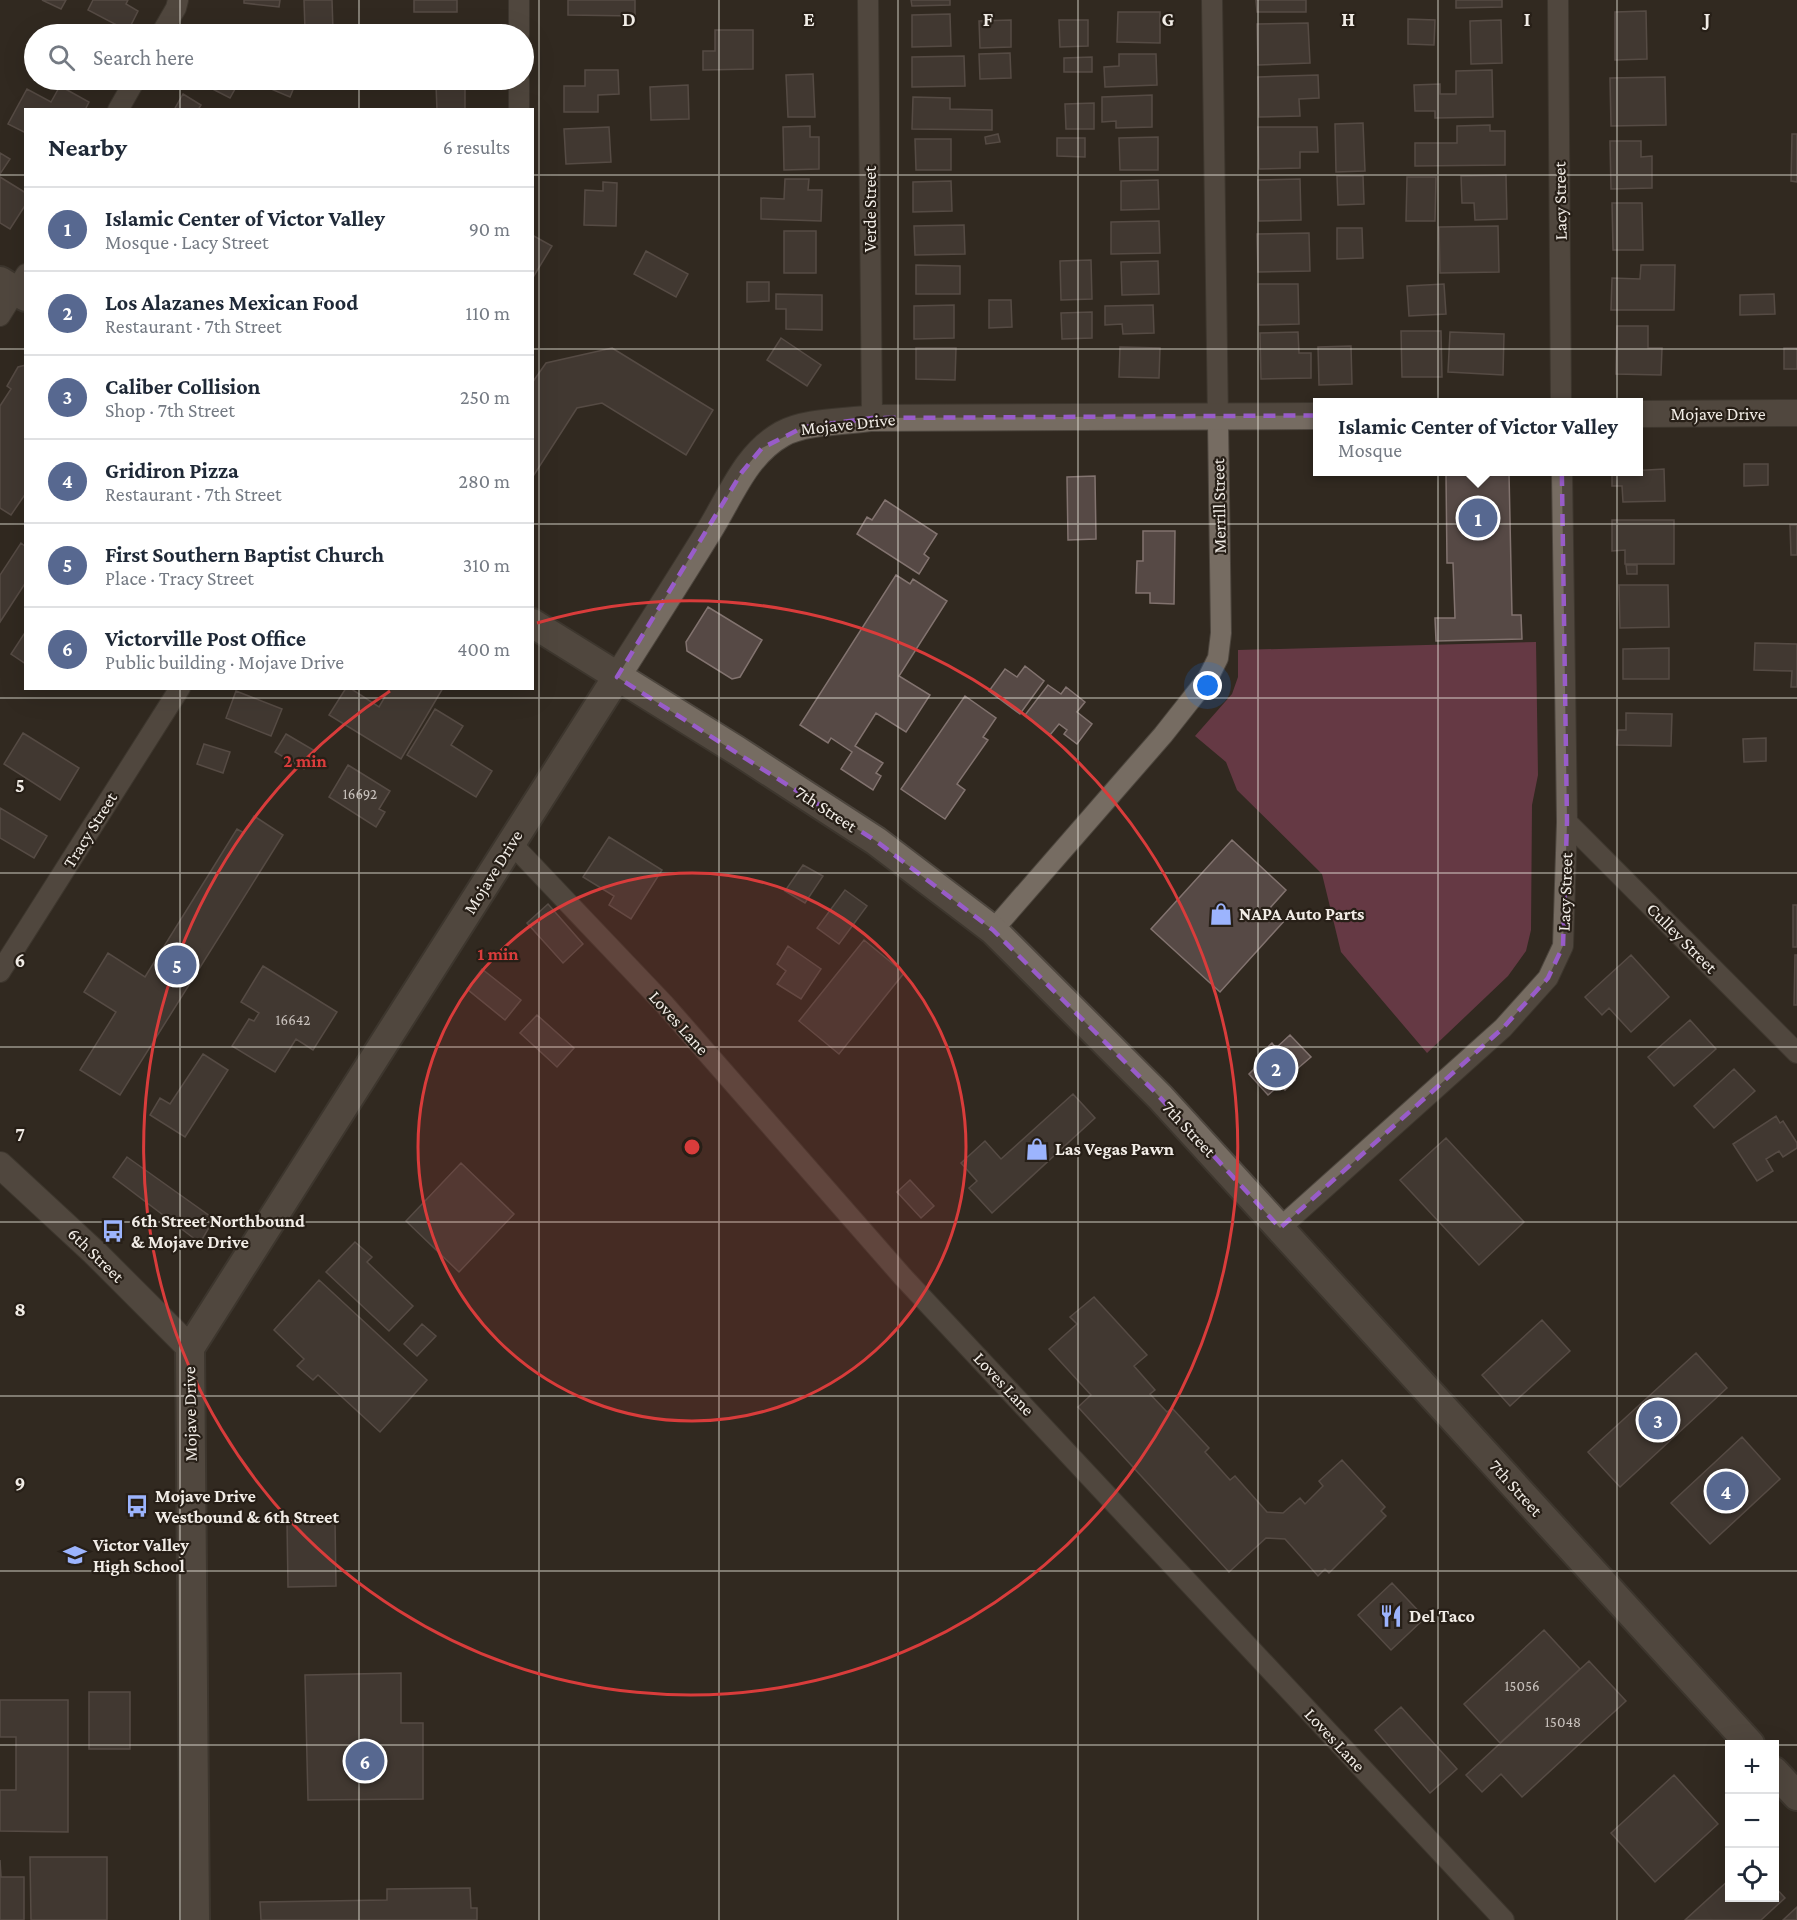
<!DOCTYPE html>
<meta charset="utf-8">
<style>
:root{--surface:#fff;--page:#f6f6f7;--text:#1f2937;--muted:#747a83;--line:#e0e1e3;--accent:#576890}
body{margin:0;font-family:"Crimson Pro",serif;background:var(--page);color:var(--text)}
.controls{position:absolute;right:18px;bottom:18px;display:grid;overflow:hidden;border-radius:0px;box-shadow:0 6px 24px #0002}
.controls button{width:54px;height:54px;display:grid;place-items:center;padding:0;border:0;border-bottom:2px solid var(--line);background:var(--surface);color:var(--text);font:30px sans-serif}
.you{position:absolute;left:1208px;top:686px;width:21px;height:21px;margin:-15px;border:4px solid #fff;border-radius:50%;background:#1a73e8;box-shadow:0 0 0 9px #1a73e833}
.badge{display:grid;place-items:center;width:39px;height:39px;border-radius:50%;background:var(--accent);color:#fff;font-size:20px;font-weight:700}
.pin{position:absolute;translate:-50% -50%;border:3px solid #fff;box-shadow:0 2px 6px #0006}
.popup{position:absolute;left:1313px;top:398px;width:330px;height:78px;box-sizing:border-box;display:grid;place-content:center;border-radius:0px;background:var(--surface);filter:drop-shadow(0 2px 4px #0005);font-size:20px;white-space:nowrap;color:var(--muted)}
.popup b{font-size:22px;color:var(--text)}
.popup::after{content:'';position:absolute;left:50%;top:100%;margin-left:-12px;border:12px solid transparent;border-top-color:var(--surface)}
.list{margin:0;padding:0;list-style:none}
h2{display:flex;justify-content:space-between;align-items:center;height:78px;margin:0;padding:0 24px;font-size:26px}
h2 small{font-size:20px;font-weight:400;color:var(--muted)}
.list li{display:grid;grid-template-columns:39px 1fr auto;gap:18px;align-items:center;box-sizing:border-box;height:84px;padding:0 24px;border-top:2px solid var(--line)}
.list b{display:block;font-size:22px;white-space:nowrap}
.list p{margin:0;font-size:20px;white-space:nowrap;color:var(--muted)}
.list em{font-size:20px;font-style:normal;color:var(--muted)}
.icon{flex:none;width:33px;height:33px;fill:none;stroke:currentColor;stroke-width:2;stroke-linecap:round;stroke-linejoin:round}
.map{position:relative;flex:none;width:1797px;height:1920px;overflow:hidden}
.search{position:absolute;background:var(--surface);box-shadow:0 6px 24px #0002;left:24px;top:24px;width:510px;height:66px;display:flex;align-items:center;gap:15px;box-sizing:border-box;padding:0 21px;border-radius:33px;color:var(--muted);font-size:22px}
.panel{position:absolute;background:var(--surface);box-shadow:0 6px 24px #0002;left:24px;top:108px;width:510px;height:582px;border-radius:0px}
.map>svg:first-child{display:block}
.green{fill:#653944}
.building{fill:#564945;stroke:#82736f;stroke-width:1.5}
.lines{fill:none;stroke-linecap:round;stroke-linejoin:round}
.minor-casing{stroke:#4d463e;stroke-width:22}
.tertiary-casing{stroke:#4d463e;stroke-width:28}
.secondary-casing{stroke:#4d463e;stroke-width:32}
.minor{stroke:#766c62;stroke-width:20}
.tertiary{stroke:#766c62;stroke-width:26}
.secondary{stroke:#766c62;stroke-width:28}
.marked{fill:none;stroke:#985cc9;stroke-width:4.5;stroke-dasharray:12 8;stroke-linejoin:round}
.grid{fill:none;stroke:#f1ece6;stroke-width:1.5;stroke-opacity:0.55}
.ring{fill:none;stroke:#d93c3b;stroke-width:3}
.labels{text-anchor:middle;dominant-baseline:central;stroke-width:4.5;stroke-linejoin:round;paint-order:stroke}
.number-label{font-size:15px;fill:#cac3be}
.street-label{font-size:18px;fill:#f1ece6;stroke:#271f17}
.poi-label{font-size:18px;font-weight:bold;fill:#f1ece6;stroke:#271f17;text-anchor:start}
.grid-label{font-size:20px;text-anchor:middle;font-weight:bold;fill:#f1ece6;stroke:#271f17;stroke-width:4.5;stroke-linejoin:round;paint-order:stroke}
.centre{fill:#d93c3b;stroke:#271f17;stroke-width:3}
.ring-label{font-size:18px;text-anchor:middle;font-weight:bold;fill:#d93c3b;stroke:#271f17;stroke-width:4.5;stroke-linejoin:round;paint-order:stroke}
</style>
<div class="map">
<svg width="1797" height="1920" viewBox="0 0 1797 1920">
<rect width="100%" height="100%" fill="#312920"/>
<!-- green -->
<path class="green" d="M1536,642L1538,775L1532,805L1531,930L1526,951L1508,976L1427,1053L1341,952L1322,874L1237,790L1226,762L1195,736L1232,694L1238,677V650Z"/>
<!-- building -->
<path class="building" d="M42,0H66L61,9Z
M93,0H128L126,4L138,11L128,31L88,10Z
M244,0H280L279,7L244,3Z
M304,0H332L333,30H305Z
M414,0H457V12H414Z
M568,0H635V16L568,15Z
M911,0H950V5L912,6Z
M1256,0H1306V12H1257Z
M1456,0H1502V7L1456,8Z
M1646,11L1647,59L1615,60V12Z
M1118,12H1160V43L1117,42Z
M950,14L951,46L912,47V15Z
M1408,19L1435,20L1434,45L1408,44Z
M1011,20V47L980,48L979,21Z
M1059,20H1088V46L1060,47Z
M1501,20L1502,63L1471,64L1470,21Z
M1308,23L1310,63L1258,65L1257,24Z
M715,30H753V69L703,70V51H715Z
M1010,53L1011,78L980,79L979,54Z
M1119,54H1156L1157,85L1105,87L1104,67L1119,66Z
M964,56L965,86L912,87V57Z
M1092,57V72H1064V58Z
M585,70H618L619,94L598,95V112H564V86H585Z
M1492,70L1493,117L1435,118V111H1415L1414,85L1440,84V94H1456V71Z
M813,74L815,117H788L786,75Z
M1318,75L1319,98L1299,99L1300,116L1259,117L1258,77Z
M1665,77L1666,125L1611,126L1610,78Z
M195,80H240L230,98Z
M250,80H297L290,97Z
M465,84V110H437L436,85Z
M688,85L689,119L651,120L650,87Z
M60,86L89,102L85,110H26V133L8,124L27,89L51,102Z
M183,94L201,105L198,110H174Z
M1152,95V127L1116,128V121L1102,122V97Z
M913,97L950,98V109L992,110V130L912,129Z
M1094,103V129H1066L1065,104Z
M1363,123L1365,171L1336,172L1335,124Z
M1490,125V131H1505V165L1415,166V143H1457V126Z
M810,126V137H819V169L784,170L783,127Z
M609,127L611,162L566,164L564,129Z
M1258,127H1317L1318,152H1300V168L1259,169Z
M998,134L1000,142L986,144L985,137Z
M1792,134H1797V182L1791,181Z
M1158,137V170H1120L1119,138Z
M1057,138H1085V157L1057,156Z
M915,139H951V170H916Z
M1610,141H1641V157L1652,156V188L1611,189Z
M0,153L10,159L0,174Z
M1506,175L1507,219L1475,220L1474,203H1462L1461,176Z
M1337,176H1363L1364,204L1338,205Z
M0,177L26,193V204L10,229L0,223Z
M1407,177H1436L1435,221H1406Z
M785,179H809L808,190H822L821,221L761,219V198L784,199Z
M1300,179L1301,220L1259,221L1258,180Z
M1158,180L1159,209L1121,210V181Z
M951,181L952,211L913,212V182Z
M603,182L617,183L616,226L584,225L585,190L603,191Z
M1612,203H1642L1643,250H1613Z
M1159,221L1160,253L1111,254V222Z
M964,225L965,254L915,255L914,226Z
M1498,226L1499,272L1440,273L1439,227Z
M1337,228H1362L1363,258L1337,259Z
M784,231H816V273H784Z
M1309,233L1310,271L1258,272L1257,234Z
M532,235L552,246L532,279Z
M646,251L688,274L676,297L634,274Z
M1091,260L1092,299L1061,300L1060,261Z
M1158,261L1159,294L1122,295L1121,262Z
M916,265L960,266V294H916Z
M1641,265H1675L1674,310H1611L1612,278L1640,279Z
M747,282H769V301L747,302Z
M1258,284H1298L1299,324L1259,325Z
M1444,284L1446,314L1409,316L1407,286Z
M776,294L822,295V330L786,329V309H776Z
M1774,294L1775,314L1740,315V295Z
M989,300H1011L1012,327L989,328Z
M954,305V338L914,339V306Z
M1153,305L1154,333L1123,334L1122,324L1105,325V306Z
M1092,312V338L1062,339L1061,313Z
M1617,326H1648V348H1662L1661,375L1616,374Z
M1401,331H1441L1442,377H1402Z
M1298,332L1299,353H1311V378L1261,379L1260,333Z
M1450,332L1504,334L1503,375L1448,372Z
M781,338L821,365L807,386L767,360Z
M1351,346L1352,384L1319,385L1318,347Z
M1120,347L1160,348L1159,378L1119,377Z
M612,348L713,410L686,455L602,403L577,408L532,478V383L546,363Z
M916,348H956L955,380L916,379Z
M1784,348H1797V369H1784Z
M26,365V493L11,515L0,508V406L11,389L7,386L18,367Z
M1744,464H1768V485L1744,486Z
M1664,469L1665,501L1623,502L1622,486H1612V472Z
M1509,473L1512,615H1521L1522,639L1436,641L1435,618H1455L1453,563H1447L1446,474Z
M1095,476L1096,539L1068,540L1067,477Z
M885,500L937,534L924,554L929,558L919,574L857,534L867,517L872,520Z
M1612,520H1674V564H1625V550L1612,551Z
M1790,525H1797V555H1791Z
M1143,531H1175L1174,604L1150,603V593H1136L1137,561H1143Z
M21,543L26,547V582L0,622V575Z
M1626,565H1637V574H1627Z
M896,575L910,584L913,579L947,601L899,676L930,695L906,732L876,713L855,746L883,763L876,773L881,776L873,790L841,769L852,752L831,738L828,743L800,725Z
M1619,585H1668L1669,627L1620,628Z
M708,607L762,640L740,677L732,679L687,651L686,642Z
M26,631V664L11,654Z
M1755,643L1797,644V687H1791L1792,671L1754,670Z
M1669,648V679H1623V649Z
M1025,666L1044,681L1020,714L989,691L1005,669L1017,677Z
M1048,685L1061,694L1066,687L1085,702L1077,712L1092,724L1077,744L1064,734L1067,730L1059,724L1050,735L1025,715Z
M346,688H350L379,707L390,688H443L401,759L329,715Z
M236,691L282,709L271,736L226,718Z
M965,696L996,718L983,737L988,740L957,784L965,790L945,819L901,789Z
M435,709L463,726L451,745L492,771L476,797L407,755Z
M1626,713L1672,714L1671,746L1617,745L1618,730H1626Z
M23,733L79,768L60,800L4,764Z
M286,734L315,751L304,769L275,752Z
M1766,738V761L1744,762L1743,739Z
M204,744L230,752L223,773L197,764Z
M348,765L390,791L379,809L385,812L376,827L329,797Z
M0,808L47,836L34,858L0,838Z
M254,816L283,835L120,1095L80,1070L116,1012L84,992L108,953L145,977L237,829L244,833Z
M609,837L662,870L631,919L609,905L614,896L583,877Z
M1232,840L1286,890L1270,908L1285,920L1220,992L1151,929Z
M803,865L823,876L805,903L785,891Z
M845,890L867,906L839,944L817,928Z
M548,904L583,944L563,963L527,923Z
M1793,905H1797V947H1793Z
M864,940L904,973L839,1054L799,1021Z
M788,946L821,969L801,999L777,984L786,971L777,964Z
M1631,955L1669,997L1631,1032L1609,1008L1602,1015L1585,997Z
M1795,955H1797V1005H1794Z
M263,966L337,1012L313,1050L296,1039L275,1072L232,1046L249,1019L254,1021L259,1013L241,1002Z
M482,969L521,1000L505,1020L467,989Z
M537,1015L574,1048L557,1067L520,1033Z
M1690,1020L1716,1049L1674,1086L1648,1057Z
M1290,1035L1311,1057L1290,1075L1295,1080L1285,1090L1280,1085L1268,1095L1249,1074L1260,1063L1256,1058L1272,1043L1276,1048Z
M203,1054L228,1070L185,1137L150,1115L160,1098L170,1104Z
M1734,1069L1755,1091L1714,1128L1694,1106Z
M1073,1094L1095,1118L992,1213L969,1188L977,1181L961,1163L985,1141L1001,1159Z
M1776,1116L1780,1123L1783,1121L1797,1143V1148L1783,1157L1779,1151L1766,1159L1773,1171L1757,1181L1733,1144Z
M1446,1138L1524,1222L1479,1265L1400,1180Z
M127,1157L214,1219L200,1243L113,1177Z
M461,1163L514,1214L459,1272L406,1221Z
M910,1180L934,1206L921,1218L897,1192Z
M355,1242L372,1257L367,1262L413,1306L389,1331L326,1272Z
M319,1280L427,1380L380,1432L318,1375L313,1380L297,1366L304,1359L274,1330Z
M1094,1297L1147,1355L1134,1366L1155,1390L1150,1394L1167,1412L1172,1408L1209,1448L1205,1452L1230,1480L1235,1476L1267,1512L1283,1513L1300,1498L1305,1504L1323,1486L1319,1481L1342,1460L1385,1507L1381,1511L1386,1516L1329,1573L1325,1569L1318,1576L1285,1539L1266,1538L1229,1572L1078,1407L1091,1395L1049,1349L1077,1324L1070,1317Z
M1542,1320L1570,1351L1510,1406L1482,1375Z
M422,1324L436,1336L417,1356L404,1344Z
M1696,1353L1727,1388L1620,1487L1588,1452Z
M1742,1437L1780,1479L1710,1544L1671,1503Z
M335,1520L336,1586L288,1587L287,1521Z
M1392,1583L1425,1618L1391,1650L1358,1615Z
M1544,1630L1580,1669L1500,1743L1464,1704Z
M1589,1661L1626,1701L1522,1797L1501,1774L1482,1792L1466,1775Z
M401,1673V1723H423V1799L308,1800L305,1675Z
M89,1692H130V1749H89Z
M0,1700H68V1832L0,1831V1790H16V1737H0Z
M1401,1707L1457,1769L1430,1793L1375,1730Z
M1674,1775L1718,1824L1655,1882L1611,1833Z
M30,1857H107V1920H31Z
M0,1860L1,1877H24V1920H0Z
M1730,1879V1898H1774V1886L1785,1898L1761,1920H1685Z
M470,1888L471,1908H477V1920H261L260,1902L387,1900V1889Z
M1797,1907V1920H1783Z"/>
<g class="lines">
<!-- minor casing -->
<g class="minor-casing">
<path id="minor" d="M868,0L872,418
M1558,0L1561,402
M161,34L176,8L178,0
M519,34V0
M118,110L135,80
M519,110V80
M0,316L26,274
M1567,822L1797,1053
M511,843L665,1005L903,1277L1504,1920
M993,930L1163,735L1208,678L1218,658L1221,633L1212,0
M0,972L180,688
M1280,1228L1503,1028L1548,978L1563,946L1567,822L1562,472"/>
</g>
<!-- tertiary casing -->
<g class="tertiary-casing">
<path id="tertiary" d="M1639,414L1797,413
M617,677C648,628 679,580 709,531C731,496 745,455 782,434C805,421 845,422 872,418L1318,416
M0,1165L95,1253L190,1348"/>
</g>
<!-- secondary casing -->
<g class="secondary-casing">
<path id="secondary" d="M0,281L26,297
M532,623L736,750L876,841L993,930L1160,1097L1750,1744
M1774,1771L1797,1796
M195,1920L190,1348L617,677"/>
</g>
<!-- minor -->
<use href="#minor" class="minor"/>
<!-- tertiary -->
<use href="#tertiary" class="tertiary"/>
<!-- secondary -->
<use href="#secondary" class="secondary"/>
</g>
<!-- marked area -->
<path d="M0 0H1797V1920H0ZM1561,414L1567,822L1563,946L1548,978L1503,1028L1280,1228L1155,1092L993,930L876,841L617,677L742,472L762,448L804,427L872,418Z" fill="#312920" fill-opacity=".55" fill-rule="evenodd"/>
<path class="marked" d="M1561,414L1567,822L1563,946L1548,978L1503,1028L1280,1228L1155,1092L993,930L876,841L617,677L742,472L762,448L804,427L872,418Z"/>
<!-- grid -->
<path class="grid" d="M180,0V34M359,0V34M539,0V1920M719,0V1920M898,0V1920M1078,0V1920M1258,0V1920M1438,0V1920M1617,0V1920M180,80V110M359,80V110M0,175H26M532,175H1797M0,349H26M532,349H1797M0,524H26M532,524H1797M180,688V1920M359,688V1920M0,698H1797M0,873H1797M0,1047H1797M0,1222H1797M0,1396H1797M0,1571H1797M0,1745H1730M1774,1745H1797"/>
<!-- distance rings -->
<circle cx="692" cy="1147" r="274" fill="#d93c3b" fill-opacity=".12"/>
<g class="ring">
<circle cx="692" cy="1147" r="274"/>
<path d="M537 623A547 547 0 1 1 390 691"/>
</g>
<!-- icons -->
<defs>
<g id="shop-bare" transform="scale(1.8)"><path d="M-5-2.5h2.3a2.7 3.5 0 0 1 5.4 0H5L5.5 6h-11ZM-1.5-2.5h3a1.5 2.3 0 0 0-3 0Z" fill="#9cb4fd" stroke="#271f17" stroke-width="2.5" paint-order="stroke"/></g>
<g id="bus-bare" transform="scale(1.8)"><path d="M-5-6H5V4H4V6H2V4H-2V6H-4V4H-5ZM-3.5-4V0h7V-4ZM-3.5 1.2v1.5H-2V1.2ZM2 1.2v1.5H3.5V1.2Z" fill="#9cb4fd" stroke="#271f17" stroke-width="2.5" paint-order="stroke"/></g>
<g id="school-bare" transform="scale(1.8)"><path d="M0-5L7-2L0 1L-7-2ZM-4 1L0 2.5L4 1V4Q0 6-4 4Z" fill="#9cb4fd" stroke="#271f17" stroke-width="2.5" paint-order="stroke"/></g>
<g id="restaurant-bare" transform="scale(1.8)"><path d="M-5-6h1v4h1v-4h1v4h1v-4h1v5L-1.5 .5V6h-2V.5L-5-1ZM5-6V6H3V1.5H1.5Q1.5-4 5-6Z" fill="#9cb4fd" stroke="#271f17" stroke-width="2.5" paint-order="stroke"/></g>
</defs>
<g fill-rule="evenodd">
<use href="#shop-bare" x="1221" y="914"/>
<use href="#shop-bare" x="1037" y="1149"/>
<use href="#bus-bare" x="113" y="1231"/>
<use href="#bus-bare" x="137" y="1506"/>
<use href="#school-bare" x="75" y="1555"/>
<use href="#restaurant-bare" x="1391" y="1616"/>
</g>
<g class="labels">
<!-- number labels -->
<g class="number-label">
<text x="360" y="794">16692</text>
<text x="293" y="1020">16642</text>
<text x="1522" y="1686">15056</text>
<text x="1563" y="1722">15048</text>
</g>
<!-- street labels -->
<g class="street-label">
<text transform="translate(1560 201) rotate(-91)">Lacy Street</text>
<text transform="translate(870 209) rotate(-90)">Verde Street</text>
<text x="1718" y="414">Mojave Drive</text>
<text transform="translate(848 424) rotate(-6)">Mojave Drive</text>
<text transform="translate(1219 506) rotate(-91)">Merrill Street</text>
<text transform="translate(826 809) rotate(33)">7th Street</text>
<text transform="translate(90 830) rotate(-58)">Tracy Street</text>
<text transform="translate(493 872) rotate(-58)">Mojave Drive</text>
<text transform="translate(1565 892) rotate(-88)">Lacy Street</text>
<text transform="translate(1682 938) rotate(45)">Culley Street</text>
<text transform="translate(679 1023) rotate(48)">Loves Lane</text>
<text transform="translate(1189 1129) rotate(47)">7th Street</text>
<text transform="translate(96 1255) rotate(44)">6th Street</text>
<text transform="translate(1004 1384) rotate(47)">Loves Lane</text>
<text transform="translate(190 1414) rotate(-91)">Mojave Drive</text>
<text transform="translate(1516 1488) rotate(48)">7th Street</text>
<text transform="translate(1335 1740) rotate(47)">Loves Lane</text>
</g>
<!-- poi labels -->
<g class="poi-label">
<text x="1239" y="914">NAPA Auto Parts</text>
<text x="1055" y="1149">Las Vegas Pawn</text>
<text x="131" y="1221">6th Street Northbound<tspan x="131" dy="21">&amp; Mojave Drive</tspan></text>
<text x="155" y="1496">Mojave Drive<tspan x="155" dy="21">Westbound &amp; 6th Street</tspan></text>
<text x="93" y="1545">Victor Valley<tspan x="93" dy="21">High School</tspan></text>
<text x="1409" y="1616">Del Taco</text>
</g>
</g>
<g class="grid-label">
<text x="629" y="26">D</text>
<text x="809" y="26">E</text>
<text x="988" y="26">F</text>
<text x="1168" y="26">G</text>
<text x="1348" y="26">H</text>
<text x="1527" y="26">I</text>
<text x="1707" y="26">J</text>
<text x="20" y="792">5</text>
<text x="20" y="967">6</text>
<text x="20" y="1141">7</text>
<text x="20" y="1316">8</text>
<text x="20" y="1490">9</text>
</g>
<circle cx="692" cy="1147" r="9" class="centre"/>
<g class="ring-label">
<text x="305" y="767">2 min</text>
<text x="498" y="960">1 min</text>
</g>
</svg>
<div class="controls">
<button>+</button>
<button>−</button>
<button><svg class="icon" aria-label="locate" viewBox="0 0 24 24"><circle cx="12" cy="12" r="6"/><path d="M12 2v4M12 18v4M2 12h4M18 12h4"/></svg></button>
</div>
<div class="you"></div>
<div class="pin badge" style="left:1478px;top:518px">1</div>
<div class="popup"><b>Islamic Center of Victor Valley</b>Mosque</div>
<div class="pin badge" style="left:1276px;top:1068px">2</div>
<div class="pin badge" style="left:1658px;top:1420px">3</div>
<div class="pin badge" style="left:1726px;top:1491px">4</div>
<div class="pin badge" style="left:177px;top:965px">5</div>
<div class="pin badge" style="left:365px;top:1761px">6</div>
<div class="search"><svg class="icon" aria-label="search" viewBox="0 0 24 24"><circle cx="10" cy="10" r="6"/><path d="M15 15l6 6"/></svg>Search here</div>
<section class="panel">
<h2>Nearby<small>6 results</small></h2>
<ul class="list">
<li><span class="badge">1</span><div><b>Islamic Center of Victor Valley</b><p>Mosque · Lacy Street</p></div><em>90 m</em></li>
<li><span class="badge">2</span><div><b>Los Alazanes Mexican Food</b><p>Restaurant · 7th Street</p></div><em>110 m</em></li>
<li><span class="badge">3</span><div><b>Caliber Collision</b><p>Shop · 7th Street</p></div><em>250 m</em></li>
<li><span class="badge">4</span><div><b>Gridiron Pizza</b><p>Restaurant · 7th Street</p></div><em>280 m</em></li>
<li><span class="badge">5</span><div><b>First Southern Baptist Church</b><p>Place · Tracy Street</p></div><em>310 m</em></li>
<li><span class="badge">6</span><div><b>Victorville Post Office</b><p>Public building · Mojave Drive</p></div><em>400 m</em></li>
</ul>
</section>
</div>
